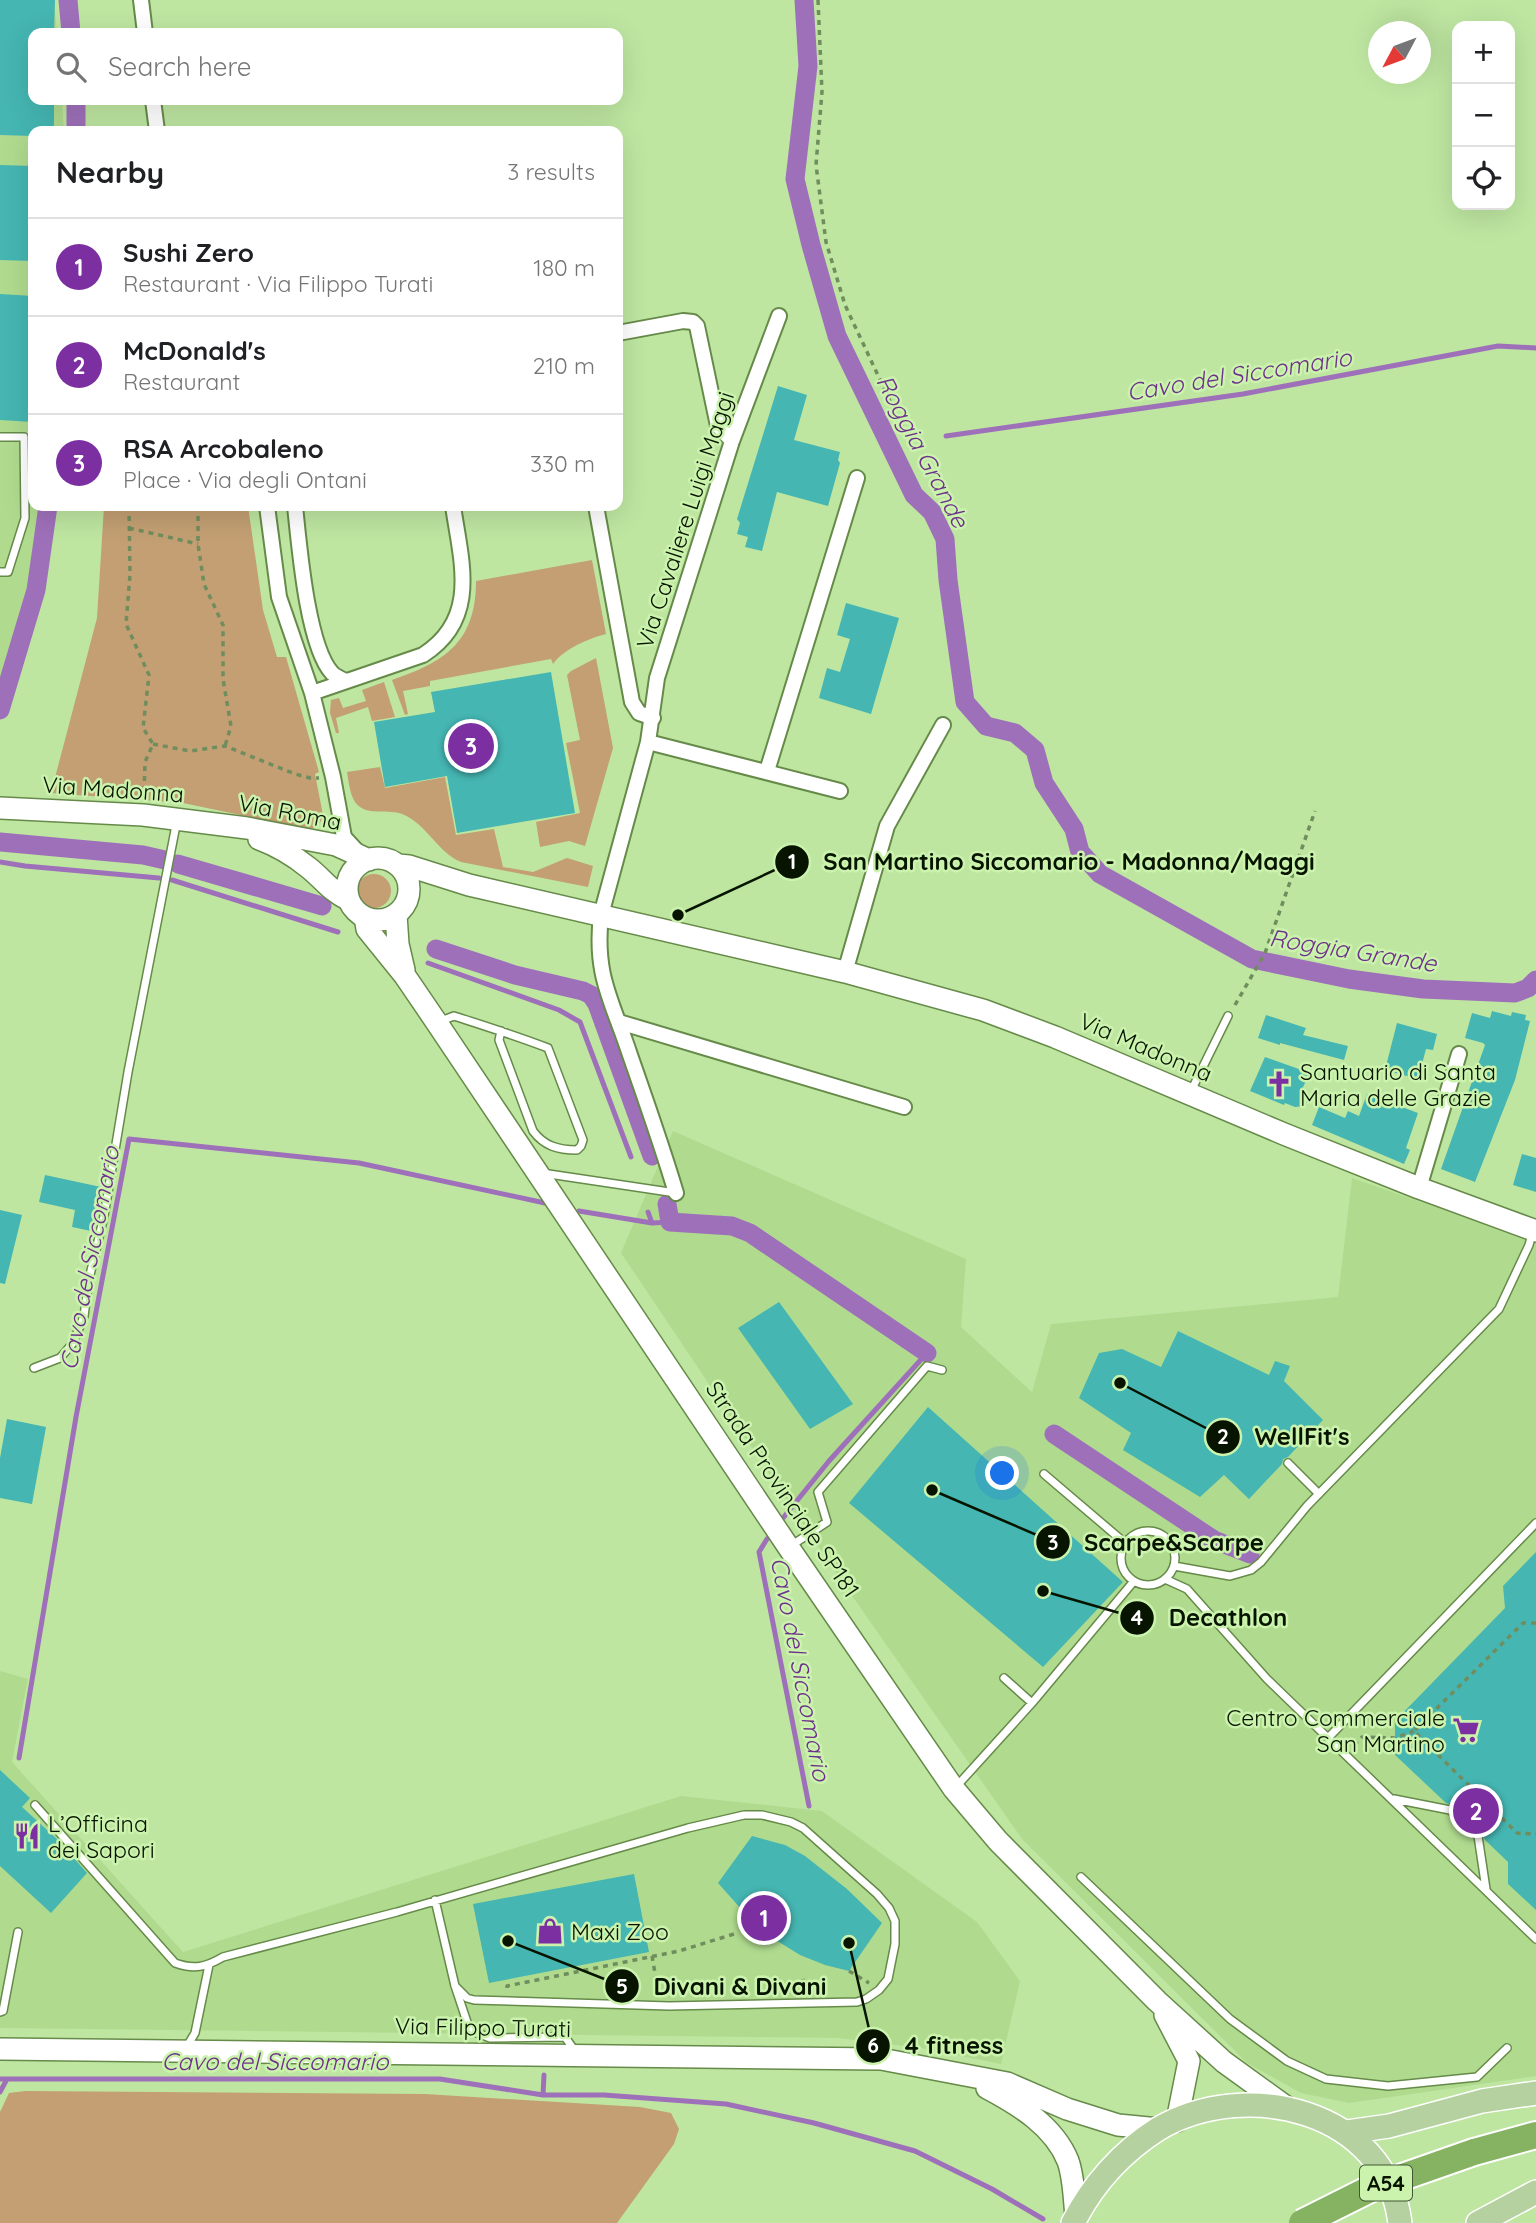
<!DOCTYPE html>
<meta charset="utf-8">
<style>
:root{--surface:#fff;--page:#f6f6f6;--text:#202124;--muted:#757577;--line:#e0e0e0;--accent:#7b2fa0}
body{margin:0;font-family:Quicksand,sans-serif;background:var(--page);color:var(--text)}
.controls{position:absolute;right:21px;top:21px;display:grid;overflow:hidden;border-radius:14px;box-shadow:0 7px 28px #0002}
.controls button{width:63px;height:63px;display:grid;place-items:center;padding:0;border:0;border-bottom:2px solid var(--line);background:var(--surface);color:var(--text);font:35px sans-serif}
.compass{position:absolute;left:1368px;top:21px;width:63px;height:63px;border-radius:50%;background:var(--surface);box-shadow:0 7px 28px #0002;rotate:229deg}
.you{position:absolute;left:1003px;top:1474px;width:24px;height:24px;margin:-18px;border:5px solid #fff;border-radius:50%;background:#1a73e8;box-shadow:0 0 0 10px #1a73e833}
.badge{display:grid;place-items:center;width:46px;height:46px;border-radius:50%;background:var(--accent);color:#fff;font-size:23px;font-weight:700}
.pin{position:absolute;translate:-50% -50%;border:4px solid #fff;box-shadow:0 2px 7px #0006}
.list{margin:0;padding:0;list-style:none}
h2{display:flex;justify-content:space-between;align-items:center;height:91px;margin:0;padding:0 28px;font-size:30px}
h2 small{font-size:23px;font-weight:400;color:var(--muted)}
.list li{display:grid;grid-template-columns:46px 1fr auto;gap:21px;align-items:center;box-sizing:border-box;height:98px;padding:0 28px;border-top:2px solid var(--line)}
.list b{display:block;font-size:26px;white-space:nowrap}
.list p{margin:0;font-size:23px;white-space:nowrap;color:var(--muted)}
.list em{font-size:23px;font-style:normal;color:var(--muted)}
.icon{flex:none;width:38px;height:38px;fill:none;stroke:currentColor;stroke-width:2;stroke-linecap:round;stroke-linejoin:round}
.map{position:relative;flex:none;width:1536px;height:2223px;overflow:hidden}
.search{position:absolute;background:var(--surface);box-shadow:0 7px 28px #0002;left:28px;top:28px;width:595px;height:77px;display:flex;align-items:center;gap:18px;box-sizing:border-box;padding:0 24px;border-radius:14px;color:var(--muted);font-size:26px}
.panel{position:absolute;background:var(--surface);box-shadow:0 7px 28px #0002;left:28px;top:126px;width:595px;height:385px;border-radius:14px}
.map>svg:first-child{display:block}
.built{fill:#b0db8f}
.green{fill:#c39f73}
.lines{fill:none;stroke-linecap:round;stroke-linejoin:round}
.stream{stroke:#9f70ba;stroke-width:5}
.canal{stroke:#9f70ba;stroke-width:19}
.building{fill:#45b6b2}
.lane-casing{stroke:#668a49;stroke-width:10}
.street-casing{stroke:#668a49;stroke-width:18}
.secondary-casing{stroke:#668a49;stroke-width:24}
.primary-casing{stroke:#fff;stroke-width:26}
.highway-casing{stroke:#fff;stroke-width:30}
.path{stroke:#708d5d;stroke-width:3.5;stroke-dasharray:5 5;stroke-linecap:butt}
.lane{stroke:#fff;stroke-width:7}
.street{stroke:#fff;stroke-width:14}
.secondary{stroke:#fff;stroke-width:21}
.primary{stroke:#b6d1a0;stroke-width:23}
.highway{stroke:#85b361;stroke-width:26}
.highway-bridge-casing{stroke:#fff;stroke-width:30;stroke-linecap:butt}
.highway-bridge{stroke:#85b361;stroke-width:26}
.labels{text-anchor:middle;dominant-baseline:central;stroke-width:5;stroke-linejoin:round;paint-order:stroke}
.shield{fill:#cbf3ad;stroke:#425734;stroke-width:2}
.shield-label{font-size:21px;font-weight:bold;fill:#071400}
.street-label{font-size:23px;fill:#071400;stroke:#cbf3ad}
.poi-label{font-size:23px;fill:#071400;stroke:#cbf3ad;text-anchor:start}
.water-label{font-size:24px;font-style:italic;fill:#6d318b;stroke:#cbf3ad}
.leader{fill:none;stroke:#071400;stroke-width:2.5}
.callout-dot{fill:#071400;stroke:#cbf3ad;stroke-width:2.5}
.mark-label{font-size:21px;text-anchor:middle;font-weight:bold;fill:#fff}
.callout-label{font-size:24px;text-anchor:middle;font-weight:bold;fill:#071400;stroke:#cbf3ad;stroke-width:5;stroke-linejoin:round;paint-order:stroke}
</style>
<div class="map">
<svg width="1536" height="2223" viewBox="0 0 1536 2223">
<rect width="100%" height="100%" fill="#bee6a1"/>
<!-- built -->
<path class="built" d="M0,0H54L57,33H33V100H62L64,131H33V506H42L31,591L0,702Z
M673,1131L966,1259L961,1327L1032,1392L1051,1324L1338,1297L1352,1178L1536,1242V2076L1349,2103L1301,2093L1247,2063L1022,1839L827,1560L621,1253Z
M0,1671L28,1679L12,1762L183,1952L681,1796L822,1811L977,1922L1020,1981L1001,2064L921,2048L837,2038L0,2028Z"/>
<!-- green -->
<path class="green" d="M104,506H248L263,610L277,657H286L319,772L315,774L323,815C321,824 317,828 308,829L183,803L51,793L97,618Z
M592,560L606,634C587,639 564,649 553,664L551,659L430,681V686L403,691L408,714L405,715L392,680C445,662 476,642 476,581Z
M596,658L613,748L585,846L569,841L540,847L536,822L580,813L566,743L580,740L567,675L571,671Z
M384,682L395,717L372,721L368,707L336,718L339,733H336L330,713L331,700L339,698L343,708L366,701L362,690Z
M380,767L385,788L445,777L456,835L494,829L503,867L533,872L567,858L593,866L588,887L461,862C437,852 427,824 402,814C389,809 371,815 360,807C350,800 349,783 347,772Z
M357 891a17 17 0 1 1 34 0a17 17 0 1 1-34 0Z
M25,2091L425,2094L640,2107L671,2113L679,2129L674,2144L617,2223H0V2112L9,2093Z"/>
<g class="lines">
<!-- stream -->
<path class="stream" d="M946,436L1243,394L1498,346L1536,348
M0,862L25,866L159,878
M172,880L338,932
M428,963L559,1010L580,1022L631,1157
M579,1211L652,1223L670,1222
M648,1212L652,1223
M783,1518L829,1461L927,1353
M767,1539L759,1552L809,1806
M19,1758L76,1417L129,1139L359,1163L545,1203
M0,2079H440L543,2095H604L726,2104L814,2123L915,2151L992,2189L1043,2219
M0,2092L7,2079
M543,2095L544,2075"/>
<!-- canal -->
<path class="canal" d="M68,0L71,33
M804,0L808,66L795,179L811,245L837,336L914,495L932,512L945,539L948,580L965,702L986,726L1015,733L1035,750L1044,783L1074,829L1080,852L1100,874L1252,959L1349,979L1423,989L1515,993L1528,988L1536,980
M76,100V131
M0,710L36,590L48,506
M0,842L143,855L165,860
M178,864L322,906
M436,949L515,975L583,991L591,995L597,1004L652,1156
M667,1204L670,1222L732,1226L750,1233L927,1353
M1054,1434L1214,1540L1250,1554"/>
</g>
<!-- building -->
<path class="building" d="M0,0H55L54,33H33V100H54V131H33V136L0,135Z
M0,165L33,166V261L0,260Z
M0,294L33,296V422L0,420Z
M778,386L807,395L794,440L840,452L838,460L840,463L828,506L777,492L762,551L745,547L748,537L737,534L740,523L737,519Z
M846,603L899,618L871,714L819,698L827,668L840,672L850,639L837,635Z
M551,672L575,813L457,833L447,776L385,787L374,722L435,712L431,692Z
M1492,1011L1511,1016L1512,1012L1526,1015L1525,1020L1530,1021L1515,1080L1475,1182L1441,1169L1485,1045L1483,1043L1465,1038L1472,1013L1490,1018Z
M1266,1015L1306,1028L1303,1035L1348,1046L1344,1060L1280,1043V1045L1258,1038Z
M1397,1023L1437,1034L1433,1050L1426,1049L1418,1079L1385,1070Z
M1265,1057L1310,1073L1303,1087L1309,1095L1305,1106L1295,1107L1285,1103L1284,1105L1250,1091Z
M1367,1094L1418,1113L1406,1148L1410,1150L1404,1164L1312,1125L1319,1107L1345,1118L1348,1111L1359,1116Z
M1522,1154L1536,1158V1192L1513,1185Z
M45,1175L101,1187L91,1231L72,1227L75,1210L39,1202Z
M0,1210L22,1215L5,1284L0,1283Z
M779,1302L853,1404L810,1429L738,1328Z
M1178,1331L1269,1375L1275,1361L1290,1366L1284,1381L1323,1420L1288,1457L1283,1459L1282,1464L1249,1499L1224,1475L1200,1497L1123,1450L1131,1433L1079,1398L1099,1353L1122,1349L1161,1367Z
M928,1407L1123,1582L1043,1667L849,1503Z
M7,1419L46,1427L32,1504L0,1498V1458Z
M1536,1552V1910L1508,1884V1862L1485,1840L1482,1832L1454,1806L1446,1803L1395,1755V1721L1505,1608L1503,1586Z
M0,1770L30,1798L22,1807L58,1840L87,1873L51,1913L0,1866Z
M752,1836L785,1845L805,1856L847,1889L882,1923L849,1971L825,1965L800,1955L774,1939L742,1910L718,1883Z
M634,1874L649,1952L489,1983L473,1904Z"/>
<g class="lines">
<!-- lane casing -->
<g class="lane-casing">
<path id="lane" d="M0,437H24L25,518L8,572H0
M438,1022L454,1016C485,1026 517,1036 548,1048L583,1140L581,1146L577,1150C558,1150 544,1146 533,1131L499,1040L501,1031
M1191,1091L1228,1016
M542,1173L676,1193
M34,1368L60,1358L73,1343L84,1316L89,1279L104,1216L128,1072L177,820
M1288,1463L1319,1494
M1044,1474L1125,1543
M1121 1558a27 27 0 1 1 54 0a27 27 0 1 1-54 0Z
M792,1545L827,1522L818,1492L927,1366L942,1370
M1174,1566L1230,1576L1251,1570L1261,1562L1307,1506L1499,1309L1529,1245L1533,1231
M1165,1579L1187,1589L1267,1679L1536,1939
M1004,1678L1032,1703
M1329,1737L1536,1523
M955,1788L1032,1703L1134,1581
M1394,1799L1450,1810L1478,1836L1486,1889
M35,1805L175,1963C194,1970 206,1967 223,1957L397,1912L688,1828L744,1815H762L791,1822L803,1828L877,1894L889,1908L895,1921V1944L888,1979L879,1990L866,1999L857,2002L669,2006L474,2000L467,1998L455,1986
M1081,1877L1230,2019L1287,2061L1326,2079L1388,2086L1477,2077L1507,2048
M435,1900L455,1986L468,2025L477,2033L490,2038L565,2037L575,2051
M0,2012L3,2011L18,1932
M186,2048L195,2033L209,1965"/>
</g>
<!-- street casing -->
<g class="street-casing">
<path id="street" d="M141,0L145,33
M153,100L157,131
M618,333L683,321L693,322L697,326L718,426L732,441
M267,506L279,597L312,693L333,777L344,837L356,850
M295,506C299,543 307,646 332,673C336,677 341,679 346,681
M596,506L632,702L639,713L653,718
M312,693L423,655C480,619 461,561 453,506
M648,742L840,791
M767,771L857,478
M845,972L887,826L943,725
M619,1022L904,1107
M1419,1188L1459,1054
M676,1193C662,1146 646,1101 630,1055C612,1000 594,976 601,915L648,742L657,678L732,441L779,316"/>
</g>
<!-- secondary casing -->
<g class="secondary-casing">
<path id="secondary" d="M0,808L143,815L247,828L336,845L369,860
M259,839C278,846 293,855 309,868C325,881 329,890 349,900
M347 889a31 31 0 1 1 62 0a31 31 0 1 1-62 0Z
M398,865L409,866L469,885L845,972L983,1010L1055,1037L1284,1134L1419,1188L1536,1231
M396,915L398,944L404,970
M365,917L367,929L405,976L437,1023L789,1548L954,1789L998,1841L1157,2001L1224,2062L1289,2109
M1165,2015L1189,2061L1177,2121
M0,2049L881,2059L1007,2083L1067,2109L1118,2125L1159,2129
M987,2088C1019,2105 1054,2126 1068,2161C1074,2178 1074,2198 1076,2216"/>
</g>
<!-- primary casing -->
<g class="primary-casing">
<path id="primary" d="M1347,2132L1389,2126L1482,2101L1536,2093
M1073,2223C1092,2185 1122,2152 1158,2129C1246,2077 1386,2110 1400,2223
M1478,2223L1536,2192"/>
</g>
<!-- highway casing -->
<g class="highway-casing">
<path id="highway" d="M1474,2152L1536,2135"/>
</g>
<!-- path -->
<path class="path" d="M818,0L822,92L816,165L826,242L845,305L906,435
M129,506L130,575L126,624L149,675L143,728L153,744L145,762L144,795
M198,506V544L204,584L223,625V679L231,726L225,746
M129,528L198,544
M153,744L190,751L225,746L295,774L310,778H319
M1235,1005L1265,953L1315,811
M1536,1623H1523L1414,1731L1517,1833L1536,1834
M1354,1745L1362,1737L1395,1738L1414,1731
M652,1956L659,1996
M849,1971L869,1983
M803,1979L807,1992
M507,1988V1986L679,1951L734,1934"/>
<!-- lane -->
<use href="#lane" class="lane"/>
<!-- street -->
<use href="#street" class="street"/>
<!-- secondary -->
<use href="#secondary" class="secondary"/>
<!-- primary -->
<use href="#primary" class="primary"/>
<!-- highway -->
<use href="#highway" class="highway"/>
<!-- highway-bridge casing -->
<g class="highway-bridge-casing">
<path id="highway-bridge" d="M1302,2223L1374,2187L1474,2152"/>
</g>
<!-- highway-bridge -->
<use href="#highway-bridge" class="highway-bridge"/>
</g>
<!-- icons -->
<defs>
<g id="church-bare" transform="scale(2.1)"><path d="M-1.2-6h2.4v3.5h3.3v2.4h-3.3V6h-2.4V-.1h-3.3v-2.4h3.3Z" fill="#7b2fa0" stroke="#cbf3ad" stroke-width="2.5" paint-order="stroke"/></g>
<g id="supermarket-bare" transform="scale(2.1)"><path d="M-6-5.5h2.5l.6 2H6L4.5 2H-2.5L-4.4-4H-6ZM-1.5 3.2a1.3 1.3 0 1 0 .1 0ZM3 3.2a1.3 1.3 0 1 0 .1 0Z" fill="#7b2fa0" stroke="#cbf3ad" stroke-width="2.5" paint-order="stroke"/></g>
<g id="restaurant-bare" transform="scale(2.1)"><path d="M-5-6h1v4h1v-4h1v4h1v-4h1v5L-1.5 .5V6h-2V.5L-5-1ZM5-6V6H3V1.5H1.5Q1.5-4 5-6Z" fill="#7b2fa0" stroke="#cbf3ad" stroke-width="2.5" paint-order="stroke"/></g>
<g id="shop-bare" transform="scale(2.1)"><path d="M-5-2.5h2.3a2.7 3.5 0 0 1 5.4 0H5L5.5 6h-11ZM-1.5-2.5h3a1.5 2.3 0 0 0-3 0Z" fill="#7b2fa0" stroke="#cbf3ad" stroke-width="2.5" paint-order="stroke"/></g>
</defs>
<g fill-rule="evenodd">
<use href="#church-bare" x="1279" y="1084"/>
<use href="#supermarket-bare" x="1466" y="1730"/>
<use href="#restaurant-bare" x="27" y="1836"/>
<use href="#shop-bare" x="550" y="1931"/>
</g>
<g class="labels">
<!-- shield labels -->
<rect class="shield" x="1360" y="2165.5" width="52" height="35" rx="5"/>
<g class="shield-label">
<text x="1386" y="2183">A54</text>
</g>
<!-- street labels -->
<g class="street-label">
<text transform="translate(685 520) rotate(-72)">Via Cavaliere Luigi Maggi</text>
<text transform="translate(113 789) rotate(4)">Via Madonna</text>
<text transform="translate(290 812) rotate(11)">Via Roma</text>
<text transform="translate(1146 1047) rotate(23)">Via Madonna</text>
<text transform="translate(783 1489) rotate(56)">Strada Provinciale SP181</text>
<text transform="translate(483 2027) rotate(1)">Via Filippo Turati</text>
</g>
<!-- poi labels -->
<g class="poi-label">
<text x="1300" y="1071">Santuario di Santa<tspan x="1300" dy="26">Maria delle Grazie</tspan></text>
<text x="1445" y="1717" text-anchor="end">Centro Commerciale<tspan x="1445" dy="26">San Martino</tspan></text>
<text x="48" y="1823">L’Officina<tspan x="48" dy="26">dei Sapori</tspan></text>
<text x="571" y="1931">Maxi Zoo</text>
</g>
<!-- water labels -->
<g class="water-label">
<text transform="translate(1239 374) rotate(-9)">Cavo del Siccomario</text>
<text transform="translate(923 451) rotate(62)">Roggia Grande</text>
<text transform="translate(1353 950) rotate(9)">Roggia Grande</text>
<text transform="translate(89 1258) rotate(-79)">Cavo del Siccomario</text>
<text transform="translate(801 1669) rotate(79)">Cavo del Siccomario</text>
<text x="275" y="2061">Cavo del Siccomario</text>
</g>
</g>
<!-- callouts -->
<path class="leader" d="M678 915L792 862M1120 1383L1223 1437M932 1490L1053 1542M1043 1591L1137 1618M508 1941L622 1986M849 1943L873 2046"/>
<g class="callout-dot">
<circle cx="678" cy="915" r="7"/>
<circle cx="1120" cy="1383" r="7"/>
<circle cx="932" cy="1490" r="7"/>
<circle cx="1043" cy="1591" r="7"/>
<circle cx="508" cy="1941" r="7"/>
<circle cx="849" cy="1943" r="7"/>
<circle cx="792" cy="862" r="18"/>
<circle cx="1223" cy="1437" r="18"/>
<circle cx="1053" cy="1542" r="18"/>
<circle cx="1137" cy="1618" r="18"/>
<circle cx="622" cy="1986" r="18"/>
<circle cx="873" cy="2046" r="18"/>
</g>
<g class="mark-label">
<text x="792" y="869">1</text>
<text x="1223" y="1444">2</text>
<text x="1053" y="1550">3</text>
<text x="1137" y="1625">4</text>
<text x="622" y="1994">5</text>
<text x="873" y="2053">6</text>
</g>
<g class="callout-label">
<text x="1069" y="870">San Martino Siccomario - Madonna/Maggi</text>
<text x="1302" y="1445">WellFit's</text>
<text x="1174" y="1551">Scarpe&amp;Scarpe</text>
<text x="1228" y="1626">Decathlon</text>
<text x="740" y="1995">Divani &amp; Divani</text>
<text x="954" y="2054">4 fitness</text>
</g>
</svg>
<div class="controls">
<button>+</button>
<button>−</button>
<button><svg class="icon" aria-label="locate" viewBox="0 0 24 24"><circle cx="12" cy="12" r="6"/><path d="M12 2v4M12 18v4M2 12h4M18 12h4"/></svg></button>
</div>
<svg class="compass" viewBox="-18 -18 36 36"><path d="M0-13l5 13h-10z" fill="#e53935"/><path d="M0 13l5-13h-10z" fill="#757577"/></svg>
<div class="you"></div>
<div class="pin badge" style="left:764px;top:1918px">1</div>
<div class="pin badge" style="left:1476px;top:1811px">2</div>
<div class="pin badge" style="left:471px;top:746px">3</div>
<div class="search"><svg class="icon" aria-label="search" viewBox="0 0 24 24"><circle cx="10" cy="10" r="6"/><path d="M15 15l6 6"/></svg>Search here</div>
<section class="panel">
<h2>Nearby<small>3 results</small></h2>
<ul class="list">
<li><span class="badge">1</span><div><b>Sushi Zero</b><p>Restaurant · Via Filippo Turati</p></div><em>180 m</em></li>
<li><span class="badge">2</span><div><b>McDonald's</b><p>Restaurant</p></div><em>210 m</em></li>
<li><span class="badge">3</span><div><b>RSA Arcobaleno</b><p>Place · Via degli Ontani</p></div><em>330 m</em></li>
</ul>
</section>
</div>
